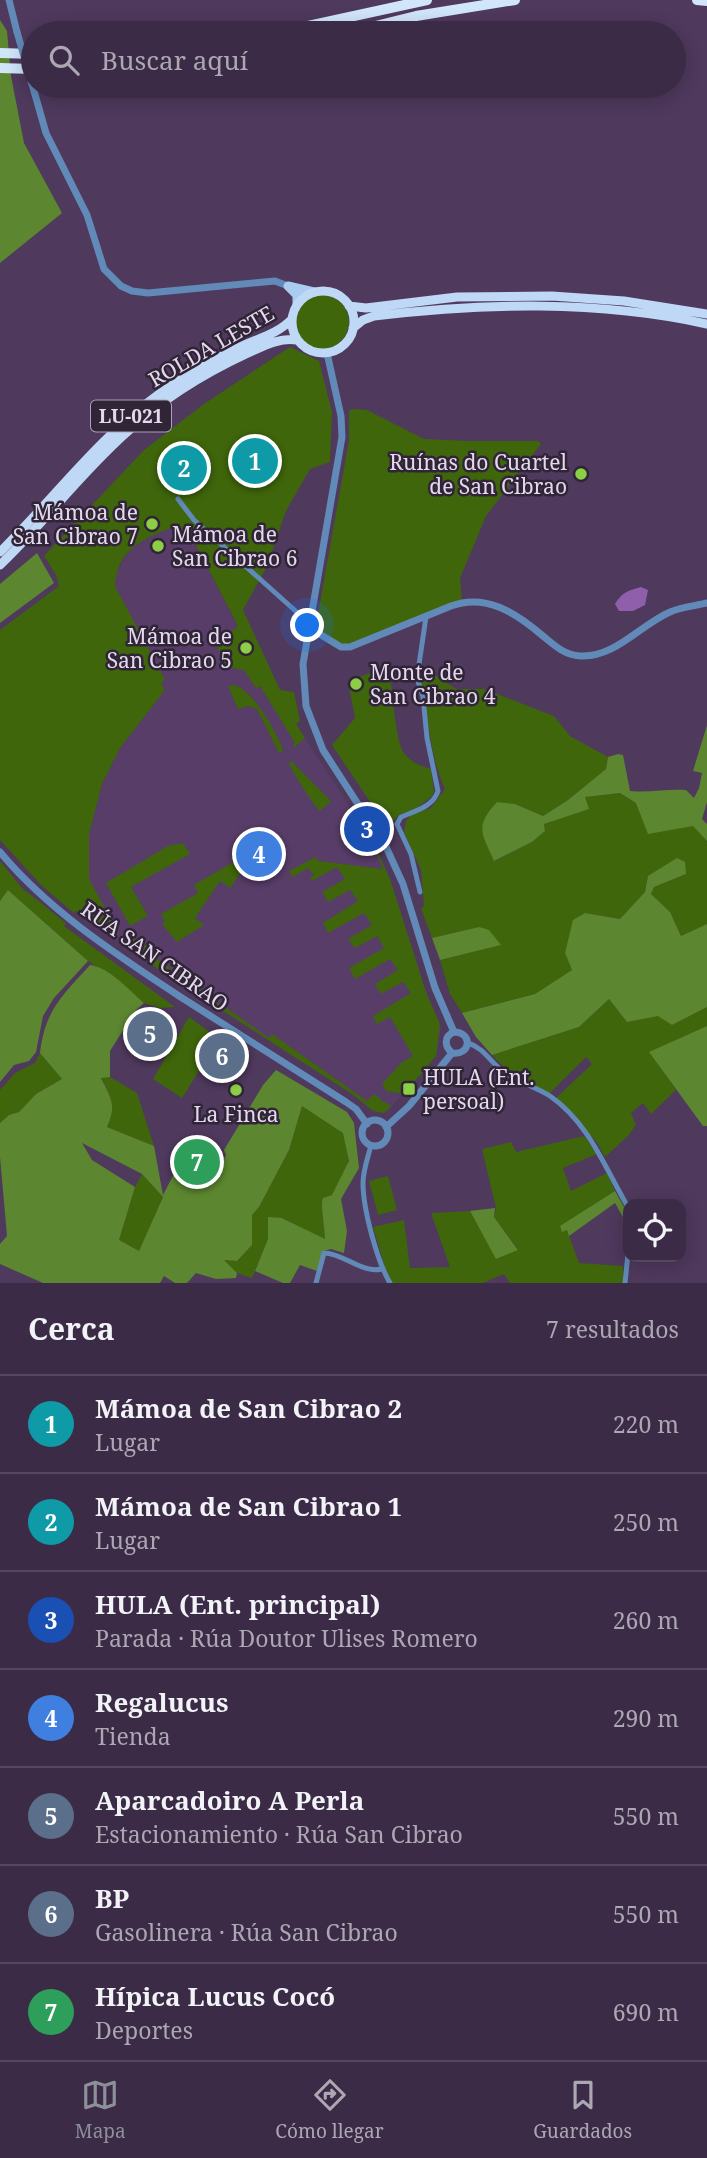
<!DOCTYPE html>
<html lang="es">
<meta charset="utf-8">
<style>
:root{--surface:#3b2b46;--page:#42334d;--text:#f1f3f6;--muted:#aca7b3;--line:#54475f;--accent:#8c9099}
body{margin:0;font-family:"Noto Serif",serif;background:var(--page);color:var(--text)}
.controls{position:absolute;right:21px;bottom:21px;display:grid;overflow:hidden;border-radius:14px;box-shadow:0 4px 18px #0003}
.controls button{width:63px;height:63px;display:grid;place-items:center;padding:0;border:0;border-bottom:2px solid var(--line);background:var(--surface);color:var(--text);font:35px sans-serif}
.you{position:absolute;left:308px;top:626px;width:24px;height:24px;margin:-18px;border:5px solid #fff;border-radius:50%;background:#1a73e8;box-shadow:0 0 0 10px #1a73e833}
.badge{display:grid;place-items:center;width:46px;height:46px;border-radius:50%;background:var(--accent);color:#fff;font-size:23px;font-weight:700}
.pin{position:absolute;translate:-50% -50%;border:4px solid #fff;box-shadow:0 2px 7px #0006}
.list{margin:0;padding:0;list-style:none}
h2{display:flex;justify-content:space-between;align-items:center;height:91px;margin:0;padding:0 28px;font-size:30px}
h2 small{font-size:23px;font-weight:400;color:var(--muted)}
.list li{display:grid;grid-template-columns:46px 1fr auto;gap:21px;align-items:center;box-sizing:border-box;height:98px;padding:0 28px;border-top:2px solid var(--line)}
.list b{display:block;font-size:26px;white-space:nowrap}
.list p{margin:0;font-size:23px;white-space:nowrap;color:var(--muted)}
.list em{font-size:23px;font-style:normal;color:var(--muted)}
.icon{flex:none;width:38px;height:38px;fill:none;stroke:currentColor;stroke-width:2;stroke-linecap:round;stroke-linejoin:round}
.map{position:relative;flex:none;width:707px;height:1283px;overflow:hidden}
.search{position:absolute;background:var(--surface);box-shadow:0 4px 18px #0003;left:21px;right:21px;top:21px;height:77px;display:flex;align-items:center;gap:18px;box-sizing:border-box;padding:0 24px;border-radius:38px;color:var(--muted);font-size:26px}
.sheet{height:777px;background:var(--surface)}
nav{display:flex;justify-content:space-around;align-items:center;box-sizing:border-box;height:98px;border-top:2px solid var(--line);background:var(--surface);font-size:19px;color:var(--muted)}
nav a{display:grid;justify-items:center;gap:4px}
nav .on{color:var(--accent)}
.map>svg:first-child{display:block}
.built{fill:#583d68}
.green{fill:#3f660b}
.forest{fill:#5c8730;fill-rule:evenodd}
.water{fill:#8f5fac}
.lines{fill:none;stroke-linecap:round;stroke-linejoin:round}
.minor{stroke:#618ab8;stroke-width:5}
.tertiary{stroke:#618ab8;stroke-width:7}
.primary{stroke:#abccf1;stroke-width:9}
.trunk{stroke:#bed8f6;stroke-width:9}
.motorway{stroke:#d1e5fb;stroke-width:10}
.tertiary-bridge{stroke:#618ab8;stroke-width:7}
.poi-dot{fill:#8cce45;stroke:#2f2536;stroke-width:2.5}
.labels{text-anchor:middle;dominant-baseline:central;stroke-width:5;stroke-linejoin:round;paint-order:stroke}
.shield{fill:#2f2536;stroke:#aea2b7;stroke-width:2}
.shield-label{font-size:19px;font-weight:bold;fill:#e5d8ee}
.street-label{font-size:21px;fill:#e5d8ee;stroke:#2f2536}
.poi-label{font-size:21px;fill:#e5d8ee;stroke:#2f2536;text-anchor:end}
</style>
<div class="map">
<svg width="707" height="1283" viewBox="0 0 707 1283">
<rect width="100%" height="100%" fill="#4f395d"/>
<!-- built -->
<path class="built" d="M171,528L192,538L242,635L234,643L235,655L243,660L253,659L374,844L390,879L426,992L441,1028L436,1056L388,1111H373L352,1094L171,978L115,940L70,901L102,784L120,748L165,690L116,592L115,576L124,558L132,548L144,538Z"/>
<!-- green -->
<path class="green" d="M295 322a27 27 0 1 1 54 0a27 27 0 1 1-54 0Z
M290,347L319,361L332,412L330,462L310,469L286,511L267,566L243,610L280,690L294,692L300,721L296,724L305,738L294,748L293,745L295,743L260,686L256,688L244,670L226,667L216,644L238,626L192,538L171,528C141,539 117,551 115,586L165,680L161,683L165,690L120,748L102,784L89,834V879L119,934L115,933V939L91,919L89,921L76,911L74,913L42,886L0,840V630L59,586L56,575L44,556L144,450L204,404Z
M354,409L367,410L424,439L468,441H538L541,444L486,516L460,578L462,600L349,645C333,642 322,635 317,620L349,440V410Z
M389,667C392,684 395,741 404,753C411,762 420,766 431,769L434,791L432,796L414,810L400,814L388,825L385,824L332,745L355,718L349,687L350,680Z
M419,674L436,676L456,689H484L554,716L570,736L608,757L606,769L568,800L543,816L515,804L495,861L532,842L545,831L544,824L588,809L584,797L620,793L636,803L693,825L707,841V924L681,936L670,912L651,894L654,887L686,874L648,876L645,892L620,919L585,913L565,953L572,970L535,994L462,1013L450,994L440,960L500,945L479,927L432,938L421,909L424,906L421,870L404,832L406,821L411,815L431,808L445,789C428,752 429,712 419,674Z
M234,685C253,690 276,731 283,750L281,752L279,753L257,709L248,706L238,709L228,686Z
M291,761L331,801L320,811C314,806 292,771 289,763Z
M351,809L374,844L390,879L426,992L440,1024L436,1056L404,1094L386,1091L382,1084L401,1063L413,1056L390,1017L377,1024L373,1016L411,993L403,982L381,994L375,984L398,970L390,959L355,979L349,968L384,948L377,936L355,948L348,939L372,925L364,913L328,933L323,923L358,901L350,890L328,902L322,892L345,879L337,867L312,881L310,878L314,875L308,868L292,877L289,871L316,857L318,861L383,869L373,846L349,812Z
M183,843L190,854L131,887L148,916L130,926L106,883L168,846Z
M242,857L248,862L230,888L220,881L195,918L204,925L177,942L162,924L165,922L161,914L198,893L194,885Z
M0,861L22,888L66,923L64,926L175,1007L160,1008L144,1003L112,976L88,961L8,890L0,901Z
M134,938L153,951L151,955L269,1038L272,1034L367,1101L374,1094L382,1100L380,1104L383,1101L391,1106L384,1113L373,1111L352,1094L126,948V942Z
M609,999L627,1022L658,1015L672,1025L707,1007V1026L650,1052L676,1090L651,1114L643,1103L631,1113L636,1125L628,1136L605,1157L596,1141L555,1099L592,1064L586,1057L549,1094L504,1067L492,1055L579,1027Z
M189,1017L219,1039L182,1098L153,1079Z
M40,1053L62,1079L36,1094L19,1112L9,1115L0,1123V1090L15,1073L35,1063Z
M101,1077H110L137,1093L154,1146L107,1127C117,1105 111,1098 101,1077Z
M302,1106C312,1112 337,1125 344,1133C358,1153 342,1178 332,1195L323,1198C320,1206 325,1229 326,1240L283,1218H268V1239L252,1278L237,1273L223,1260L237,1261L252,1245V1215L259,1207L289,1150Z
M584,1136L597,1154L563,1168L571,1191L607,1173L615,1191L561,1226L562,1231L567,1230L579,1263L623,1266V1283H510L504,1274L483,1283H392L387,1274L373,1227L404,1220L410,1268L450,1267L431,1213L470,1211L497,1259L518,1249L494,1217L496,1208L482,1149L511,1142L516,1152Z
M183,1144L219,1167L212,1179L176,1157Z
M142,1174L163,1197L139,1251L119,1240L135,1187Z
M388,1176L397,1210L378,1215L369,1181Z"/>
<!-- forest -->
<path class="forest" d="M0,20L7,31L11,76L24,143L62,213L0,263Z
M37,553L54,583L0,623V584Z
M707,725V802L702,819L707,824V841L693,826L648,834L636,803L620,793L585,797L589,809L544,824L545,831L532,842L494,861C482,833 474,827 497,802L515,804L543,816L568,800L606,769L608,757L618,754L623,755L630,791C649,793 666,789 686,790L694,798L699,788L702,773L693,771Z
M677,858L685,862L686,874L654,887L651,894L670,912L681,936L707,924V1007L672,1025L658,1016L627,1022L609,999L579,1027L492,1055L476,1037L462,1013L535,994L572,970L565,953L573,920L585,913L620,919L645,892L648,876Z
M8,890L88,961L54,998L43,1016L36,1052L29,1061L14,1065L0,1082V901Z
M479,927L489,930L501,945L440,960L432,938Z
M90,965C109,967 130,991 144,1003L136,1010L110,1051V1077L101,1078C111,1098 117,1105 107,1127L154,1146L163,1195L175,1172L196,1181L214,1182L226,1155L224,1150L263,1085L276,1070L347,1112L354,1123L359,1168L341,1199L347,1231L344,1253L331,1249L323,1251L317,1271L300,1265L290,1283H283L255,1271L268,1239V1217L282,1218L325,1239C325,1228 320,1206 323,1198L332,1195L349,1161L343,1133L302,1106L289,1150L259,1207L252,1215V1245L237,1261L224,1260L237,1273L236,1278L216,1279L196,1273L187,1283H175L164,1276L160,1283H43L0,1264V1244L7,1236L0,1157V1123L9,1115L19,1112L36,1094L62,1079L40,1053C45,1010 62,996 90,965ZM82,1143L142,1174L163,1197L139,1251L119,1240L135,1187L92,1160Z
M707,1026V1126H703L649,1052Z
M615,1191L628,1214V1226L615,1203L569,1236L567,1230L562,1232L560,1226Z
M495,1208L494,1217L518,1250L496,1259L470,1211Z"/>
<!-- water -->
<path class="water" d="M641,587L648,590L645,605L633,611H619L615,604C621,593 629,590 641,587Z"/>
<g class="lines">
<!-- minor -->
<path class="minor" d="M178,499L194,520L309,623
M420,892L411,854L397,824L401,817C415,811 433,807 438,791L427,738L423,697L417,678L426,617
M468,1043C485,1048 492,1065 506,1074C520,1083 536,1087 550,1096C589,1123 605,1168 628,1207
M371,1145C368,1158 363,1170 363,1183C363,1209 377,1261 390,1283
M316,1283L324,1253C343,1253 363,1274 381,1269
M625,1283L628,1254"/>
<!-- tertiary -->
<path class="tertiary" d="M9,0L17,32
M32,84L46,133L87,215L104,269L121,286L132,291L148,293L264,282L275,281L288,286
M327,353L341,416L342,437L303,664L306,706L323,750L387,849L403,884L435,988L454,1032
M308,627L341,647H350L451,606C486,593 516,613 543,636C554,645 564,655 580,656C615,658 640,625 670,612C681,607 695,606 707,603
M0,852C49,911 116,954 179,996C235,1032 291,1067 346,1102L356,1109L367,1124
M452,1053C444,1046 444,1036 454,1032
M362 1133a13 13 0 1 1 26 0a13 13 0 1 1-26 0Z
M386,1127L409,1106L452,1053C471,1056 473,1032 454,1032"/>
<!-- primary -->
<path class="primary" d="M288,286L314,292
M289,287L297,295V304"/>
<!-- trunk -->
<path class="trunk" d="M292 322a31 31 0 1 1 62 0a31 31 0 1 1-62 0Z
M349,306L366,308L457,297L552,296L624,301L707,314
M353,328L363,320L374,316C485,303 597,300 707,324
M0,552C53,500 97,439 158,395C183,377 209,362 236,349C255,339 277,335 292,319
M0,565C44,523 80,474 126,433C161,400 203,374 246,354C262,347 279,337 297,340"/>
<!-- motorway -->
<path class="motorway" d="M697,0L707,1
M276,33L427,0
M347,33L416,16L515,0
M0,53L33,54
M0,68L33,69"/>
<!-- tertiary-bridge -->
<path class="tertiary-bridge" d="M17,32L32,84"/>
</g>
<!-- markers -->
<g class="poi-dot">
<circle cx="581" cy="474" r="7"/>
<circle cx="152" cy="524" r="7"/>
<circle cx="158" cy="546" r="7"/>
<circle cx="246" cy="648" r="7"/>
<circle cx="356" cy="684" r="7"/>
<rect x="402" y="1082" width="14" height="14" rx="3.5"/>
<circle cx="236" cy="1090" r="7"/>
</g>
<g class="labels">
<!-- shield labels -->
<rect class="shield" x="91" y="400.5" width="80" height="31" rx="5"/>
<g class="shield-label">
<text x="131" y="416">LU-021</text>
</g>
<!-- street labels -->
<g class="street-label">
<text transform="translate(211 346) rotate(-30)">ROLDA LESTE</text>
<text transform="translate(155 956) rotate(35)">RÚA SAN CIBRAO</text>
</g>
<!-- poi labels -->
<g class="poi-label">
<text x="567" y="462">Ruínas do Cuartel<tspan x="567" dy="24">de San Cibrao</tspan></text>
<text x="138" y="512">Mámoa de<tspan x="138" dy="24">San Cibrao 7</tspan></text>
<text x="172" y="534" text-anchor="start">Mámoa de<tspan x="172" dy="24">San Cibrao 6</tspan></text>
<text x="232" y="636">Mámoa de<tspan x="232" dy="24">San Cibrao 5</tspan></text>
<text x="370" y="672" text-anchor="start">Monte de<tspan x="370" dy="24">San Cibrao 4</tspan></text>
<text x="423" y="1077" text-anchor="start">HULA (Ent.<tspan x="423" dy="24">persoal)</tspan></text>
<text x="236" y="1114" text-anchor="middle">La Finca</text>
</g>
</g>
</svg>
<div class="controls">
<button><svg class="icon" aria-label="locate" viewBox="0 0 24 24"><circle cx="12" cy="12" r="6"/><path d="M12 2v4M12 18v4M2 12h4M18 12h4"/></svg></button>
</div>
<div class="you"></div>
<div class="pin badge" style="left:255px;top:461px;background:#0f9aa8">1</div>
<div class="pin badge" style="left:184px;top:468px;background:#0f9aa8">2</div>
<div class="pin badge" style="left:367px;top:829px;background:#1a4fb4">3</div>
<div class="pin badge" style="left:259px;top:854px;background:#3f7fe0">4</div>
<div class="pin badge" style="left:150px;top:1034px;background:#5c6f8a">5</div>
<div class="pin badge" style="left:222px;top:1056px;background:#5c6f8a">6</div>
<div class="pin badge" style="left:197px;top:1162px;background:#2e9e5b">7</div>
<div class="search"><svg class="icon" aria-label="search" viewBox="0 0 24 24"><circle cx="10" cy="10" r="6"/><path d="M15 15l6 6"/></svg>Buscar aquí</div>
</div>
<section class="sheet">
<h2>Cerca<small>7 resultados</small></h2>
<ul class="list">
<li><span class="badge" style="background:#0f9aa8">1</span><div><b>Mámoa de San Cibrao 2</b><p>Lugar</p></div><em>220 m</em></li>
<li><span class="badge" style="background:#0f9aa8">2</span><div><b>Mámoa de San Cibrao 1</b><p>Lugar</p></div><em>250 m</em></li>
<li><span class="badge" style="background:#1a4fb4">3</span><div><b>HULA (Ent. principal)</b><p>Parada · Rúa Doutor Ulises Romero</p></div><em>260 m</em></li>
<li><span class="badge" style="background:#3f7fe0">4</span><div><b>Regalucus</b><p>Tienda</p></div><em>290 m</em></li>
<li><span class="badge" style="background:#5c6f8a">5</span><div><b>Aparcadoiro A Perla</b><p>Estacionamiento · Rúa San Cibrao</p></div><em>550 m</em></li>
<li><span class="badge" style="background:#5c6f8a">6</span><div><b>BP</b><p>Gasolinera · Rúa San Cibrao</p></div><em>550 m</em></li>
<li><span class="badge" style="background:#2e9e5b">7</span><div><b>Hípica Lucus Cocó</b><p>Deportes</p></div><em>690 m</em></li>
</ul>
</section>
<nav>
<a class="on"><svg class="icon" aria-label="map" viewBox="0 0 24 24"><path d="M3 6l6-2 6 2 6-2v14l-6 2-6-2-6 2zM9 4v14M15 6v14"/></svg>Mapa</a>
<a><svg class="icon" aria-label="directions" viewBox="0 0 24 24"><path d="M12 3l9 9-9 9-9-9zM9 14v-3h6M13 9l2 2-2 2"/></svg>Cómo llegar</a>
<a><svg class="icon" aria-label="saved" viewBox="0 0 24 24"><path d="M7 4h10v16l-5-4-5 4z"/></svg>Guardados</a>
</nav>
